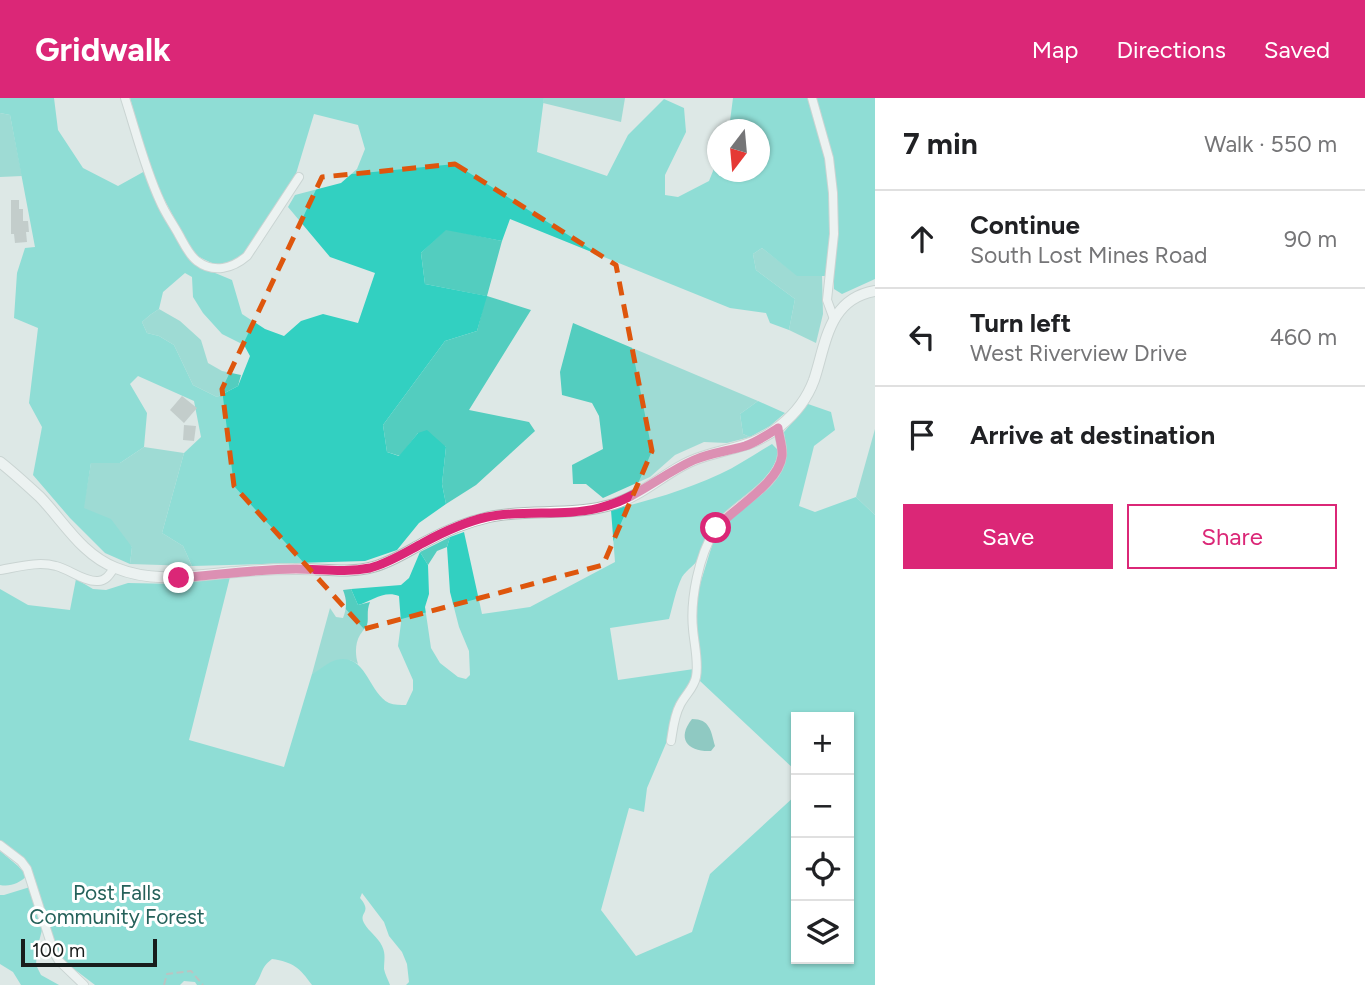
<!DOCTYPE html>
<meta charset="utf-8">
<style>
:root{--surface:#fff;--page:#f6f6f6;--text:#202124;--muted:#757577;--line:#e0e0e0;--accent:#db2777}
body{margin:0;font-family:Figtree,sans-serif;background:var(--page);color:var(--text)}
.controls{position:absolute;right:21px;bottom:21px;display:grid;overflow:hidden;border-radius:0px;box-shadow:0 2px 5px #0004}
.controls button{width:63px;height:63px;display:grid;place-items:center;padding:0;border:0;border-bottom:2px solid var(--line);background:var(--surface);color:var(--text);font:35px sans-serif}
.compass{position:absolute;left:707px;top:21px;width:63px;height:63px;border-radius:50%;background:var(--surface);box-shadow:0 2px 5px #0004;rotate:196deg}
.scale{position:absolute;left:21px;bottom:18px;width:136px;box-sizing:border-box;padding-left:7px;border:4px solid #191d1c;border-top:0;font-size:19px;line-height:24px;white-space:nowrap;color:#191d1c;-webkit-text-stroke:5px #fff;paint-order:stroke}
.stop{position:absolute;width:21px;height:21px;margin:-16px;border:5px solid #db2777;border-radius:50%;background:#fff}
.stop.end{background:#db2777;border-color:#fff;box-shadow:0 2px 7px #0008}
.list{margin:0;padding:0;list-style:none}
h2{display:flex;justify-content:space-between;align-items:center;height:91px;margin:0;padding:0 28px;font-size:30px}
h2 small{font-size:23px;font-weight:400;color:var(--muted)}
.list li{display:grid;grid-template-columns:46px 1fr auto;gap:21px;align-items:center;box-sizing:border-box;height:98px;padding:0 28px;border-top:2px solid var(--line)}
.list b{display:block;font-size:26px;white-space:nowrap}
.list p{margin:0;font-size:23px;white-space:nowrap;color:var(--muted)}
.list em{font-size:23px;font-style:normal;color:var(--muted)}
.actions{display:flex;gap:14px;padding:21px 28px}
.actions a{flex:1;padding:16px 0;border:2px solid var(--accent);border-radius:0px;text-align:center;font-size:24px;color:var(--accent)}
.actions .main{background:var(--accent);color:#fff}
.icon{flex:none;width:38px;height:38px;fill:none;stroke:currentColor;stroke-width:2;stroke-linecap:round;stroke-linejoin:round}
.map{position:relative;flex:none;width:875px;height:887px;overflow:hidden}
header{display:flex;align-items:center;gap:42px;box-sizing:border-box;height:98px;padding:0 35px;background:var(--accent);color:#fff}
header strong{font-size:33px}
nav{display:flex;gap:38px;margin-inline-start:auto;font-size:24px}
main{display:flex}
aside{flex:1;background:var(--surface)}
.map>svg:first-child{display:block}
.green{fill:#53cdbf}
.forest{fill:#32d0c1;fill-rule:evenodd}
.water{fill:#32a598}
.building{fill:#a4aeac}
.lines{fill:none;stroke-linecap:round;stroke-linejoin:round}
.street-casing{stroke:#b3bdbb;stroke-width:10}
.secondary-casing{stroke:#b3bdbb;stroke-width:12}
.path{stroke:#919a98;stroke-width:2;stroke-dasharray:7 3.5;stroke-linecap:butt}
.street{stroke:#fff;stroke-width:8}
.secondary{stroke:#fff;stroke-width:10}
.route{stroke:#db2777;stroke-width:9}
.marked{fill:none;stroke:#de560d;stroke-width:5;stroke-dasharray:14 9;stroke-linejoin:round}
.labels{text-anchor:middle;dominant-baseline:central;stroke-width:6;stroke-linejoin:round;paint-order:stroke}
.park-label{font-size:21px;fill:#25615a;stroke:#fff}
</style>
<header>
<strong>Gridwalk</strong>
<nav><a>Map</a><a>Directions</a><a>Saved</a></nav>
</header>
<main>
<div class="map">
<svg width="875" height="887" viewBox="0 0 875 887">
<rect width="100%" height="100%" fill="#dde8e6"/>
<!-- green -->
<path class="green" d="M544,0H625L621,24L543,5Z
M0,15L10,17L22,78L0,79Z
M446,131L502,143L487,198L531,212L469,312L529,324L535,333L476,387L446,406L442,386L446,349L418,335L400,358L387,354L383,327L445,243L477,233L486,198L425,186L421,155Z
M762,150L797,177H822L823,216L816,245L789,232L795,201L756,172L753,156Z
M159,211L180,223L201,242L208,265L222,273L241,277L238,288L217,299L193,287L174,247L159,238L147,235L142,224L150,217Z
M573,225L758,303L740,316L743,336L750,339L727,345L704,344L675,357L650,379L603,400L586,386H573L572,367L603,351L599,318L592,305L562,297L560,274Z
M875,331V417L856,399Z
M144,349L184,355L162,435L183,448L192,468L130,466L132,449L83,411L91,365H120Z
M450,439L447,449L437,453L428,467L420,454Z
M351,491L358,507L370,504C366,514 369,520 367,527C366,529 361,535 360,537C355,545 355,557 358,566L350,562L312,576L330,510L336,519L343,520C347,510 347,502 343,492Z"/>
<!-- forest -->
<path class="forest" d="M0,0H54L58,32L83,70L118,88L145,73L183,151L196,167L232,182L242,216L265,231L284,238L301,223L323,216L358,225L375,175L330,159L288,109L295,97L341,85L357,71L365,51L358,27L314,16L295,79L244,157L226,166H214L199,159L190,150L163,99L150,70L130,0H544L537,54L607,78L628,37L664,1L684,10L686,34L665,77V97L678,99L709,83L717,63L718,74H760V32L729,31L733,0H875V181L842,196L834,191V178H797L762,150L753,156L756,172L795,201L789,232L770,225L766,215L730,210L510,121L502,143L446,132L421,155L425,186L487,198L477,233L445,243L383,327L387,354L399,358L418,335L427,332L446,349L442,386L446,406L419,425L397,452L365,463L192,468L183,448L162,435L184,355L201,339L194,303L138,278L130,286L147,315L144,349L120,365H91L84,410L111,421L132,449L130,466L105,455L70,420L33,377L42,329L29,305L38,230L14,220L17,175L25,150L35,149L10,17L0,15ZM185,175L192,179L193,199L203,215L222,236L244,247L250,258L238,288L217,299L193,287L174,247L159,238L147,235L142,224L150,217L159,211L163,194Z
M758,303L785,315L770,328L750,339L743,336L740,316Z
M808,306L831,314L835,332L814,348L799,408L815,414L856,399L875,417V887H406L409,884L407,866L402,854L389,838L384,824L362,795L360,800C373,815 358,814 364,825C369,834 378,839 382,848C386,856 384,862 384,871C385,876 388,882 390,887H312C300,870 293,864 272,861C260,870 263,876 255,887H197L195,884L184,883L180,887H95L61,861L56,853L35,781L26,767L0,743V491L28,507L70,512L76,481L93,491L106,492L128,485L177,486L230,479L189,642L284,669L312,576C320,572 328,564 336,562C366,554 368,594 389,605C394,607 401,607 406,607L413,592V582L398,548L401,525L399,498C384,492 372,503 358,507L351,491L401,487L409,480L420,454L428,467L429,496L425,509L431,550L440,565L458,579L466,581L470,577L469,553L459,529L450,494L447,449L450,439L464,434L482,516L530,509L615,464L611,412C648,403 686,392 720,376C738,368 755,356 772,346L779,353C772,385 739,398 719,421C709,432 706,445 699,459C696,467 687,471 682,479C676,491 673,507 669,521L610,530L618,582L694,571L691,582L674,609L667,643L647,690L644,714L629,710L601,812L636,858L692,834L710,776L796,697V861H849V619H796V673L700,583L701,574L695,523L697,496L714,441L724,426L773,382L786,357L784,334Z
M0,753L18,768L27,778C19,785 11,789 0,787Z
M30,789L42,832L37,851L36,867L41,877L59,887H21L13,874L0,866V797H4Z"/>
<!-- water -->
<path class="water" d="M692,621C710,621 711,633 715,648L711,653C688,654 676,641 692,621Z"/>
<!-- building -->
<path class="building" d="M11,102H19V111H23V123H28L29,134H26L27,144L15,145L14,136H11Z
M182,298L197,310L184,325L170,312Z
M184,327L196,328L194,343L183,342Z"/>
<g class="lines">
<!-- street casing -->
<g class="street-casing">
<path id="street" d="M125,0C136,34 145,71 160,103C165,115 173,126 179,137C184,146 189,157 197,163C214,176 233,170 247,158L299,79
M812,0L829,60L833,95L834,136L827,202L834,221
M0,472C18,469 38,463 56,468C69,471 84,484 98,483C106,483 110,476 114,470
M671,643C673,631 674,618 680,607C685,597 694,590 696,579C699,564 694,545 693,531C690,501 699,457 715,432C731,407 779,389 782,357C783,348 779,339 778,330
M0,747L21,763L27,771L54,855L59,863L84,887"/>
</g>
<!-- secondary casing -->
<g class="secondary-casing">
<path id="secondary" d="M0,364C14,375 27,387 40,399C64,424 82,457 116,470C155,486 195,477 236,474C255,472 275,471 294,471C320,470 347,476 373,469C392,464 408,453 425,444C445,433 467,424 489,419C531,410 571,419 614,406C646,396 670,369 702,359C732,349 754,349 780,328C795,316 807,301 814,282C826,246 828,201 875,193"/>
</g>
<!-- path -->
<path class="path" d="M164,887L167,876L191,873L203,887"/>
<!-- street -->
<use href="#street" class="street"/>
<!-- secondary -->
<use href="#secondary" class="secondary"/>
</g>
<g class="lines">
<!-- route -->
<path class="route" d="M179,480C218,477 257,471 296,471C321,471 345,475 370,470C389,465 406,454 423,445C443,434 465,424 487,419C524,411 562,419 599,410C637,401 660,377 694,362C710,355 728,353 745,348C757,344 767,337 778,330C779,339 783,349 782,358C779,385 734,410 716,430"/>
</g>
<!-- marked area -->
<path d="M0 0H875V887H0ZM455,66L616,167L652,353L603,467L364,531L234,388L222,291L322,79Z" fill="#dde8e6" fill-opacity=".55" fill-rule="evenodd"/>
<path class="marked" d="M455,66L616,167L652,353L603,467L364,531L234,388L222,291L322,79Z"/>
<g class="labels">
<!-- park labels -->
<g class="park-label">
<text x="117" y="794">Post Falls<tspan x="117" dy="24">Community Forest</tspan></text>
</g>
</g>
</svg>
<div class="controls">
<button>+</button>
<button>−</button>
<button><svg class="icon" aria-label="locate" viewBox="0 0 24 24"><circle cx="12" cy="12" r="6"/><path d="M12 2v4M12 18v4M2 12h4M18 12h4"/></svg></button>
<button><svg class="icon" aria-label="layers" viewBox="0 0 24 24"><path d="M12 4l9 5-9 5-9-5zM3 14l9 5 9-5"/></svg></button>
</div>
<svg class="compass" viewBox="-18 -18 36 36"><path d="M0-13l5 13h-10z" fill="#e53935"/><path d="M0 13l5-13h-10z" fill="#757577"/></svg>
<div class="scale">100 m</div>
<div class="stop" style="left:716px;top:430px"></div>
<div class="stop end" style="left:179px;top:480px"></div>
</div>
<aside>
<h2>7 min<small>Walk · 550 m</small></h2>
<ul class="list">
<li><svg class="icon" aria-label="ahead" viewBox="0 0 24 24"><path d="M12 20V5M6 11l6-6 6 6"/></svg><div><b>Continue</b><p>South Lost Mines Road</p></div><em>90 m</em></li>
<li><svg class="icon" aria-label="left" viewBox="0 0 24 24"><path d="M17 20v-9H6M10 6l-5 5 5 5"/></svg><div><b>Turn left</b><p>West Riverview Drive</p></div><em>460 m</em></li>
<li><svg class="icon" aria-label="arrive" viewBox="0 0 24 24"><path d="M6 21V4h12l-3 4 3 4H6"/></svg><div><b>Arrive at destination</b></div></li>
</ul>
<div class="actions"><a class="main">Save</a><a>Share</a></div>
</aside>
</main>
